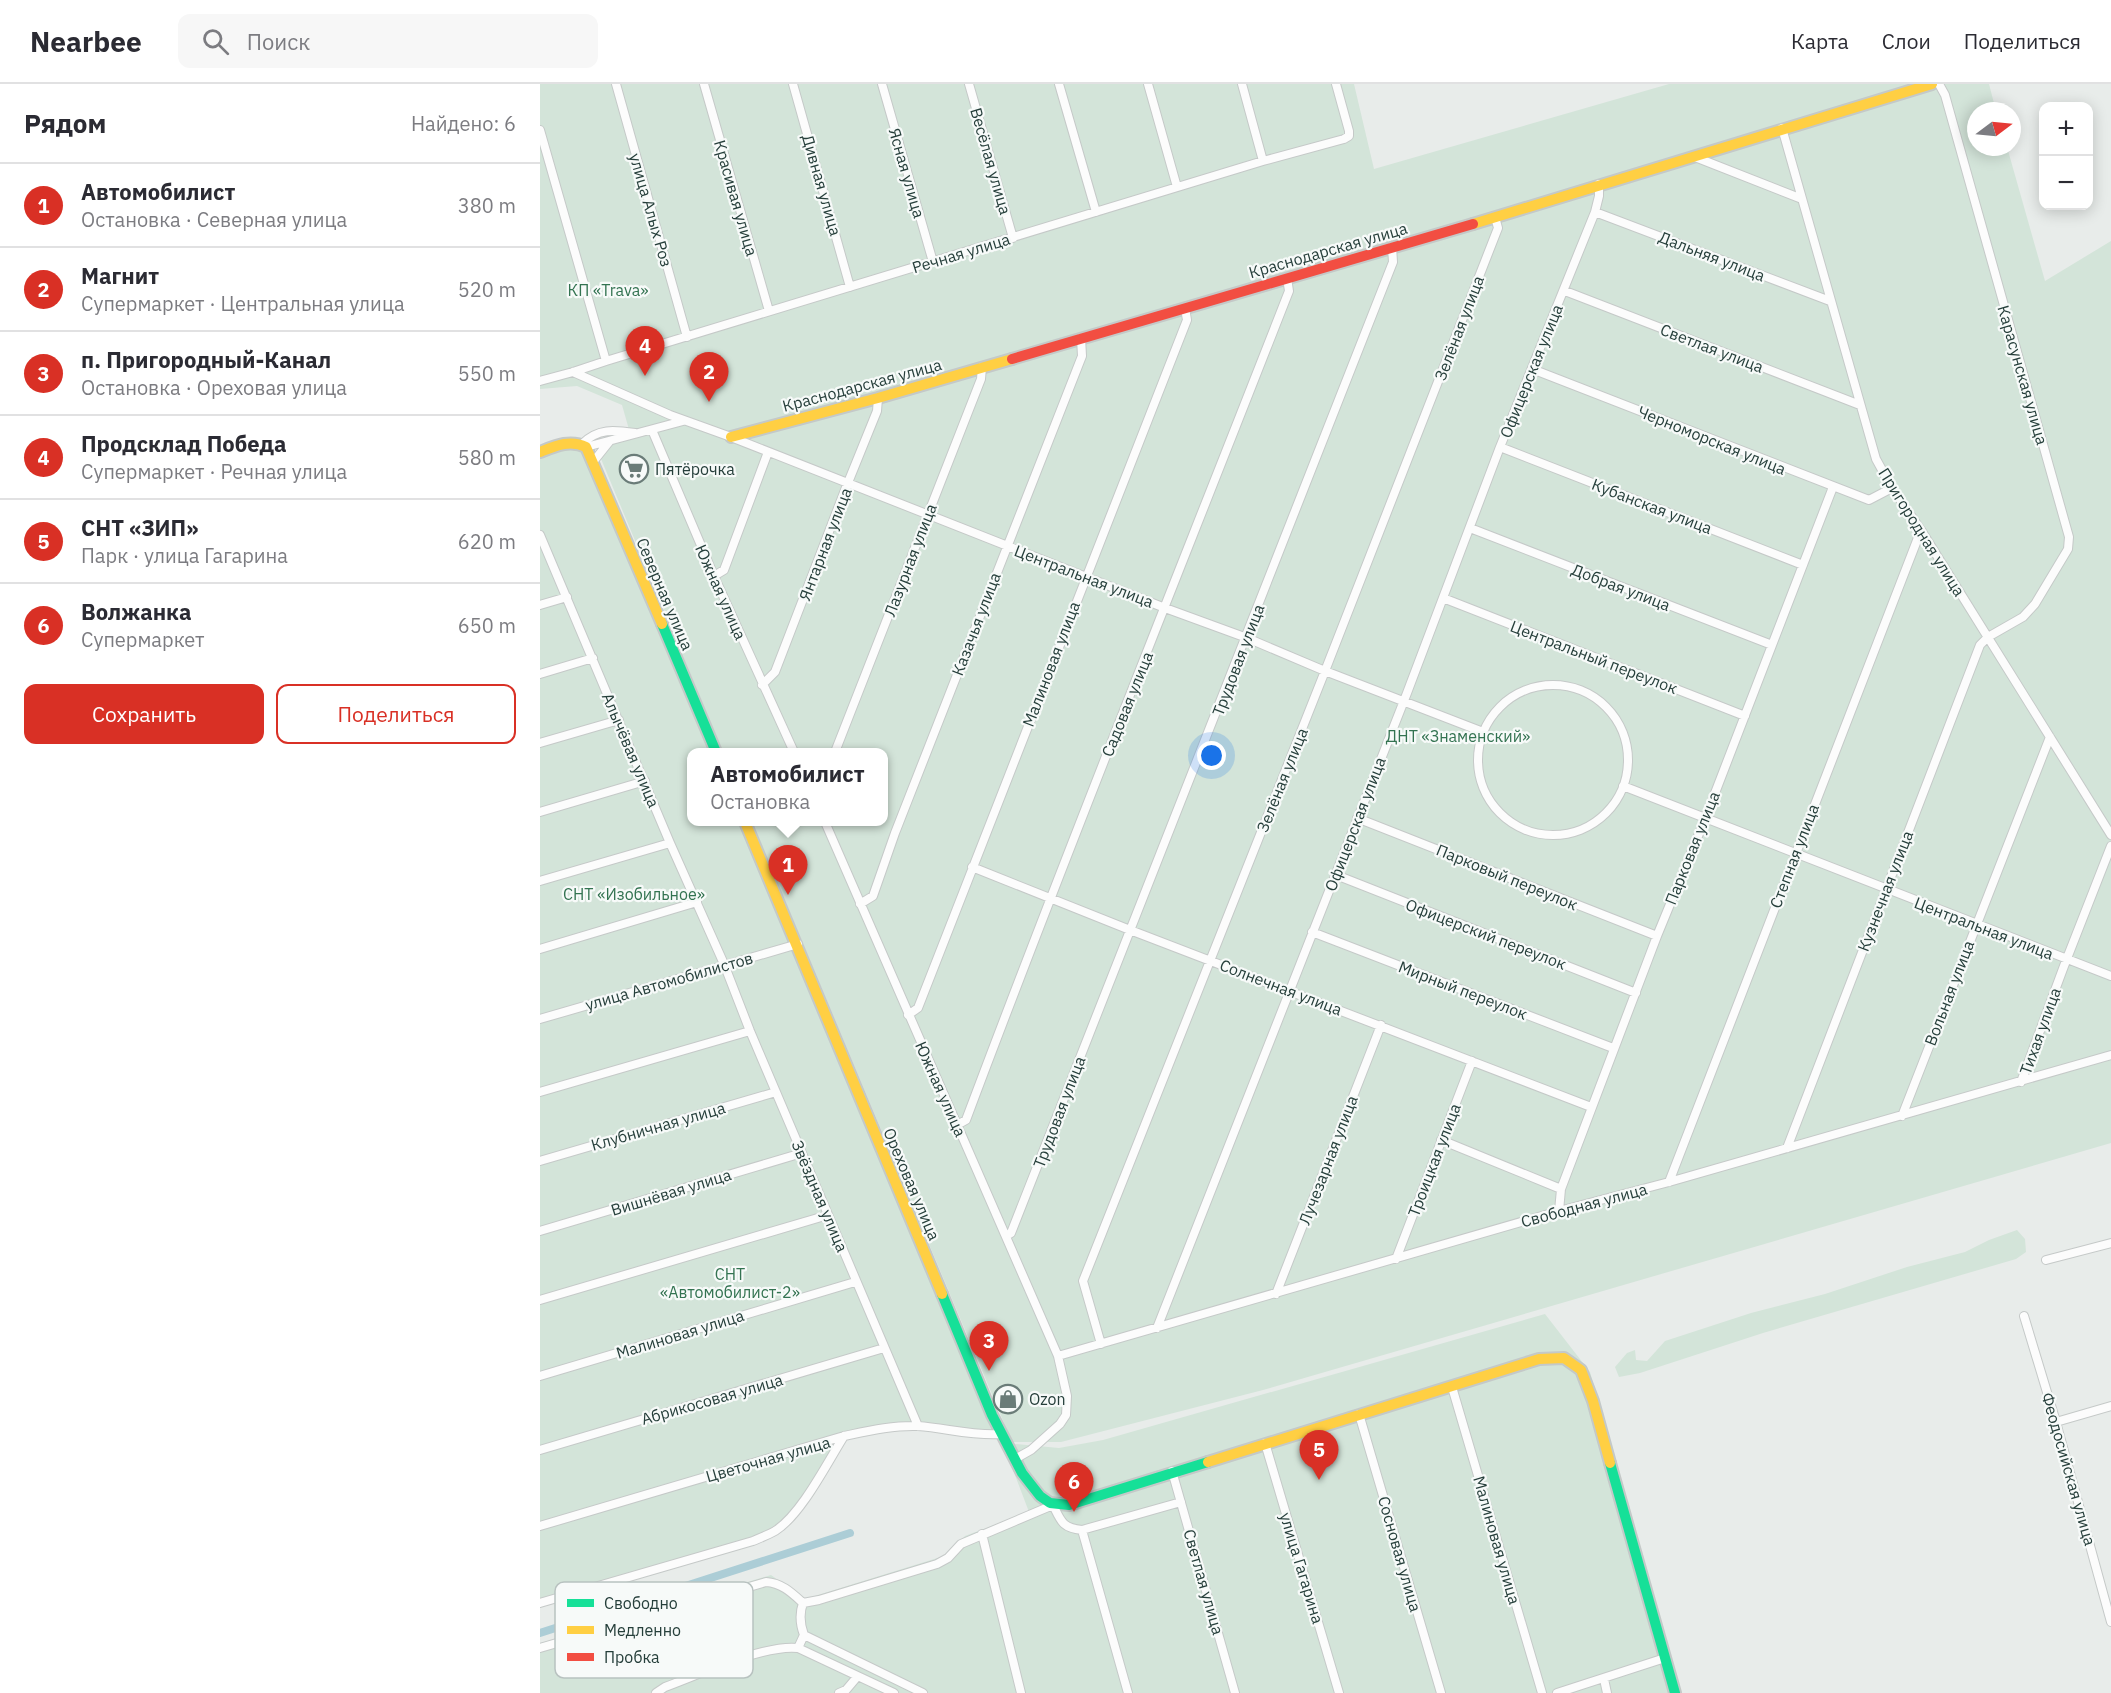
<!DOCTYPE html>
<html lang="ru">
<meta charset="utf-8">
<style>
:root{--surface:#fff;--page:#f7f7f7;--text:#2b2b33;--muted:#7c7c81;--line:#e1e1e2;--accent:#d93025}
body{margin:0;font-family:"IBM Plex Sans",sans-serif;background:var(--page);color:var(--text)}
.controls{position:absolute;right:18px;top:18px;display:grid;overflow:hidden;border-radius:12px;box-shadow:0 3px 15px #0003}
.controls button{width:54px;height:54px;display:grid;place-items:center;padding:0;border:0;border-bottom:2px solid var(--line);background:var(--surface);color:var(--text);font:30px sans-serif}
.compass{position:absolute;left:1427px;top:18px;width:54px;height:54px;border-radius:50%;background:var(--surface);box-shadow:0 3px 15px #0003;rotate:74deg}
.you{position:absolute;left:672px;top:672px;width:21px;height:21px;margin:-15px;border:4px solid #fff;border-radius:50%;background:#1a73e8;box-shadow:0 0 0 9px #1a73e833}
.badge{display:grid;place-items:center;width:39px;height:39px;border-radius:50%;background:var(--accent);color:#fff;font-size:20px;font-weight:700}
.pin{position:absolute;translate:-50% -50px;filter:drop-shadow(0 2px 3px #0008)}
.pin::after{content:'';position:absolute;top:32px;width:21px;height:18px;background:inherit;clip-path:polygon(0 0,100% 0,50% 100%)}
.popup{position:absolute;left:147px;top:664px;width:201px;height:78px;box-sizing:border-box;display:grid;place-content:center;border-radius:12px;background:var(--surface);filter:drop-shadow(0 2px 4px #0005);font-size:20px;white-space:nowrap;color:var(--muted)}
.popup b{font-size:22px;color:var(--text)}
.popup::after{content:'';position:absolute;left:50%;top:100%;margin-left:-12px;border:12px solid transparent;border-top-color:var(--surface)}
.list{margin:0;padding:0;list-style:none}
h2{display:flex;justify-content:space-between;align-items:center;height:78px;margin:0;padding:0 24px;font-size:26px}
h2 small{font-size:20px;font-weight:400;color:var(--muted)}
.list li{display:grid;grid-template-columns:39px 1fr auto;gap:18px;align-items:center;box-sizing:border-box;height:84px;padding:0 24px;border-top:2px solid var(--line)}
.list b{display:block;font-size:22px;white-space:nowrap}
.list p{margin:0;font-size:20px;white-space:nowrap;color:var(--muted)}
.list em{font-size:20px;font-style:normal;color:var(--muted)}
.actions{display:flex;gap:12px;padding:18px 24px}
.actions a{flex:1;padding:14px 0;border:2px solid var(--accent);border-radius:12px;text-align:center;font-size:21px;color:var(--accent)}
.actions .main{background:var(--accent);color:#fff}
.icon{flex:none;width:33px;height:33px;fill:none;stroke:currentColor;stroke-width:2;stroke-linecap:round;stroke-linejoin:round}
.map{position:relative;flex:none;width:1571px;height:1609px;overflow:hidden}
header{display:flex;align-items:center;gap:36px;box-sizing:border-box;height:84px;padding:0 30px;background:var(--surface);border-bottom:2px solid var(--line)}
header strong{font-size:28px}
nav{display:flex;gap:33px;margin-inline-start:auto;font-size:21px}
.search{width:420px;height:54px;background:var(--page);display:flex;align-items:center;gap:15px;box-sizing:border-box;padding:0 21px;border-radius:12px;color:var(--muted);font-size:22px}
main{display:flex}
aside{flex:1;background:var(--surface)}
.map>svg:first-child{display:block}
.green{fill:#d3e4d9}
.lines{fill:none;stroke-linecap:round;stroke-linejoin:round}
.canal{stroke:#accdd6;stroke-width:8}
.street-casing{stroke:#c5c9c8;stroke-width:10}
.fast-casing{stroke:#c4c9c8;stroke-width:14}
.slow-casing{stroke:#c4c9c8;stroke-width:14}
.jam-casing{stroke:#c4c9c8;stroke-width:14}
.street{stroke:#fcfcfc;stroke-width:8}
.fast{stroke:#16e098;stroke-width:10}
.slow{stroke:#ffcf43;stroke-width:10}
.jam{stroke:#f24e42;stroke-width:10}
.labels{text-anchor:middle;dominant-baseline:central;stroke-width:4.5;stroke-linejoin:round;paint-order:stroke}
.street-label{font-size:16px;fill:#263f3b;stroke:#f7faf9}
.park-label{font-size:16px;fill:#337351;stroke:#f7faf9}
.poi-label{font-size:16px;fill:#263f3b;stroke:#f7faf9;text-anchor:start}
.key{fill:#f7faf9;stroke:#b8c2c0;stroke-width:1.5}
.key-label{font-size:16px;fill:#263f3b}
</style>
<header>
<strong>Nearbee</strong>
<div class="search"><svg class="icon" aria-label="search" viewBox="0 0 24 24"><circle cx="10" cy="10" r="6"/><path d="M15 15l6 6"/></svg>Поиск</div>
<nav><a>Карта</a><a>Слои</a><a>Поделиться</a></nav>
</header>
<main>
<aside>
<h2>Рядом<small>Найдено: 6</small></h2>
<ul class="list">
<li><span class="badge">1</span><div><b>Автомобилист</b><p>Остановка · Северная улица</p></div><em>380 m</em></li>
<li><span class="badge">2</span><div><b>Магнит</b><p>Супермаркет · Центральная улица</p></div><em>520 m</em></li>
<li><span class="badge">3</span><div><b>п. Пригородный-Канал</b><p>Остановка · Ореховая улица</p></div><em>550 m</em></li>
<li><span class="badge">4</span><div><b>Продсклад Победа</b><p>Супермаркет · Речная улица</p></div><em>580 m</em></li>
<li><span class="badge">5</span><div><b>СНТ «ЗИП»</b><p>Парк · улица Гагарина</p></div><em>620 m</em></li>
<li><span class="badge">6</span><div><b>Волжанка</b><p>Супермаркет</p></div><em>650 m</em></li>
</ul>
<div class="actions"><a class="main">Сохранить</a><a>Поделиться</a></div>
</aside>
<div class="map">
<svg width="1571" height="1609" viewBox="0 0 1571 1609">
<rect width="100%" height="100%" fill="#e8ecea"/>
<!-- green -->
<path class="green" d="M0,0H814L834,85L1129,0H1449L1456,27H1436V63H1467L1505,197L1571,157V1059L723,1306L521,1358H472L212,738H344V668H183L54,358L90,349L82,321L37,302L0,305Z
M42,360L176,668H152V738H205L461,1350L378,1342L305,1352L263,1417L235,1447L0,1519V368Z
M1477,1146L1485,1155L1486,1168L1476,1175L1223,1249L1100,1289L1079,1293L1075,1283L1087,1269L1095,1266L1096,1276L1107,1277L1125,1257L1211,1229L1285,1210L1367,1183L1425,1168L1449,1156Z
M1005,1230L1050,1288L1141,1609H0V1560L231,1491L265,1515L404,1472L425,1452L489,1428L464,1362L475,1360L519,1364L563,1356Z"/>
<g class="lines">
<!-- canal -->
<path class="canal" d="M0,1549L310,1449"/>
<!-- street casing -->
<g class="street-casing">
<path id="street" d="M76,0L147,253
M164,0L229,227
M253,0L310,203
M342,0L393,178
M429,0L473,154
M519,0L556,128
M608,0L637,103
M702,0L723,77
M1242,44L1336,375L1352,404L1381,446L1571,751
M0,46L66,277
M1155,73L1262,115
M1055,128L1290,217
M1025,207L1320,321
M992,285L1329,416L1352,404
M33,288L130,331L191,353L625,524L707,554L785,587L943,648
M0,297L33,288L66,277L723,77L804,55L809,52V47L796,0
M112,346L174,492L254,668
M42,360C58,344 74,346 95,349
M46,363L143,337
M960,363L1263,481
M53,378L69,358
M930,444L1232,561
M0,451L130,759L184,880L210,947L378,1342
M174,492L184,486L228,368
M903,514L1205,632
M0,521L27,513
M0,590L53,574
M222,601L235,588L305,406L337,327L338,314
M938 676a75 75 0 1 1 150 0a75 75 0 1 1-150 0Z
M0,659L79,636
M295,668L441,295L442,283
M1083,702L1571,892
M0,728L105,697
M817,734L1117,852
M285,738L518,1272L527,1312L526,1331L520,1340L491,1366L475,1375
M432,783L590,846L1051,1023
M796,791L1096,909
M0,797L130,759
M320,820L333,812L355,749L542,272L541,254
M772,848L1073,964
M0,865L157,818
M368,931L378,924L647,236L645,224
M0,935L258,860
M1481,998L1524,882L1571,762
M0,1008L210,947
M1362,1032L1510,653
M417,1041L426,1036C530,758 641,483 749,207L747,194
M901,1056L1021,1105
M1247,1064L1440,561L1448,553L1483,533L1495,520L1528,465L1529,453L1405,11L1399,0
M0,1077L236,1008
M1129,1098L1381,446
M1019,1127L1021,1105L1117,852L1165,735L1293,403
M0,1147L262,1069
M466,1152L471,1149L853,178L852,163
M856,1175L932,977
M1506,1176L1571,1159
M736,1210L841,941
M0,1216L288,1131
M1484,1232L1516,1338L1571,1538
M617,1244L867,609L960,363L1055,128L1059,112V100
M561,1260L543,1197L785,587L958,144L955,133
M518,1272L1019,1127L1129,1098L1571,971
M0,1292L315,1198
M912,1303L1002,1609
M819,1330L901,1609
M1516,1338L1571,1322
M725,1359L799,1609
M0,1366L344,1264
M632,1387L695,1609
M0,1442L304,1352C328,1347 354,1341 378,1342C406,1344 432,1352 461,1350
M542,1446L641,1418
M442,1450L481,1609
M0,1519L213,1457C220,1454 228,1451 235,1447C261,1431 287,1379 304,1352
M263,1519C259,1530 260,1540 264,1551L383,1609
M0,1564L226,1498C242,1499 252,1509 263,1519L279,1516L397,1480L408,1474L421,1460L513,1421C521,1437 522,1444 542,1446L588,1609
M258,1564L354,1609
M1064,1595L1067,1609
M116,1609L125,1603C158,1591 225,1560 258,1564L264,1551
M299,1609L306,1606L317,1593
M1017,1609L1125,1574"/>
</g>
<!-- fast casing -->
<g class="fast-casing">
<path id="fast" d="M122,540L176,668
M402,1210L452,1331L482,1389L500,1412L510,1419L529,1421L668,1378
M1070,1379L1135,1609"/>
</g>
<!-- slow casing -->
<g class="slow-casing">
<path id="slow" d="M933,140L1392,0
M191,353L338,314L472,275
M0,368C15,362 30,355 46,363L122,540
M205,738L402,1210
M668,1378L999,1275L1024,1274L1041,1286L1053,1317L1070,1379"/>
</g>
<!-- jam casing -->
<g class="jam-casing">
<path id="jam" d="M472,275L933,140"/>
</g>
<!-- street -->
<use href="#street" class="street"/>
<!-- fast -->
<use href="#fast" class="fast"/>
<!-- slow -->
<use href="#slow" class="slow"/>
<!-- jam -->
<use href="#jam" class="jam"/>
</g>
<!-- icons -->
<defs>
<g id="supermarket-ring" transform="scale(1.5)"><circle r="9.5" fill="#f7faf9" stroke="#6a7c78" stroke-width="1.5"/><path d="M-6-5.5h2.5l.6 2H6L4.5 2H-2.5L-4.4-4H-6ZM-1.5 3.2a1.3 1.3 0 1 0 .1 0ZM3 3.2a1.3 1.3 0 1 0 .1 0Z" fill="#6a7c78"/></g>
<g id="shop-ring" transform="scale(1.5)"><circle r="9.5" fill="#f7faf9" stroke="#6a7c78" stroke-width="1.5"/><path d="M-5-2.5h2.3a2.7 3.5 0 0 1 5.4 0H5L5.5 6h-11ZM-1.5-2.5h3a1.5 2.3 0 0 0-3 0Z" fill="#6a7c78"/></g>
</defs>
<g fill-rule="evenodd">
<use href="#supermarket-ring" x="94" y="385"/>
<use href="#shop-ring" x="468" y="1315"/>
</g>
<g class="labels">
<!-- street labels -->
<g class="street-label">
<text transform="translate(451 77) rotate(74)">Весёлая улица</text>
<text transform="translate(367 89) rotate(74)">Ясная улица</text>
<text transform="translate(282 101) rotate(74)">Дивная улица</text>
<text transform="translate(196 114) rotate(74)">Красивая улица</text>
<text transform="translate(111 126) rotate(74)">улица Алых Роз</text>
<text transform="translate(788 166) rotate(-16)">Краснодарская улица</text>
<text transform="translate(421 169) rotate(-17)">Речная улица</text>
<text transform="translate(1172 172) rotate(21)">Дальняя улица</text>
<text transform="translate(919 244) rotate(-69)">Зелёная улица</text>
<text transform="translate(1172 264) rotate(21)">Светлая улица</text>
<text transform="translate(991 287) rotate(-68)">Офицерская улица</text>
<text transform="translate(1483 291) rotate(74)">Карасунская улица</text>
<text transform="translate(322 301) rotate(-15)">Краснодарская улица</text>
<text transform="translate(1172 356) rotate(22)">Черноморская улица</text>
<text transform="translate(1112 422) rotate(21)">Кубанская улица</text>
<text transform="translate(1382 448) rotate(58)">Пригородная улица</text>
<text transform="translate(285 460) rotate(-69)">Янтарная улица</text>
<text transform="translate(370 476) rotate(-69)">Лазурная улица</text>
<text transform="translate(544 492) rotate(21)">Центральная улица</text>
<text transform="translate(1081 503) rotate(21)">Добрая улица</text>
<text transform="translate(181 508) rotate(66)">Южная улица</text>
<text transform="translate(125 510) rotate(67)">Северная улица</text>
<text transform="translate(436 540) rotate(-69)">Казачья улица</text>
<text transform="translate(1054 573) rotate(21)">Центральный переулок</text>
<text transform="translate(698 576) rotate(-69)">Трудовая улица</text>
<text transform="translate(511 580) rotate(-69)">Малиновая улица</text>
<text transform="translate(587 620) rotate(-68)">Садовая улица</text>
<text transform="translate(91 666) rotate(67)">Алычёвая улица</text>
<text transform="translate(742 696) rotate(-68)">Зелёная улица</text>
<text transform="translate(815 740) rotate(-69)">Офицерская улица</text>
<text transform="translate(1152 764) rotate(-68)">Парковая улица</text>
<text transform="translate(1254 772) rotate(-69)">Степная улица</text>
<text transform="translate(967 793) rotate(22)">Парковый переулок</text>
<text transform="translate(1345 807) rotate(-69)">Кузнечная улица</text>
<text transform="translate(1444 844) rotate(21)">Центральная улица</text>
<text transform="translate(946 850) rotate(21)">Офицерский переулок</text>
<text transform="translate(129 897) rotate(-16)">улица Автомобилистов</text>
<text transform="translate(741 903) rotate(21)">Солнечная улица</text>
<text transform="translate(923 906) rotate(21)">Мирный переулок</text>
<text transform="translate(1409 909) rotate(-69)">Вольная улица</text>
<text transform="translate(1500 947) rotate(-70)">Тихая улица</text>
<text transform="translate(401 1005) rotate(66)">Южная улица</text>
<text transform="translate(519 1028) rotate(-69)">Трудовая улица</text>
<text transform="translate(118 1042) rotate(-16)">Клубничная улица</text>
<text transform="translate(788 1076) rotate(-69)">Лучезарная улица</text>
<text transform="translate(894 1076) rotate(-69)">Троицкая улица</text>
<text transform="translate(372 1100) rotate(67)">Ореховая улица</text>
<text transform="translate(131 1108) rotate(-17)">Вишнёвая улица</text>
<text transform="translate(280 1112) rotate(67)">Звёздная улица</text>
<text transform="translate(1044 1121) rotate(-15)">Свободная улица</text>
<text transform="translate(140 1250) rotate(-17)">Малиновая улица</text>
<text transform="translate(172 1315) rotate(-16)">Абрикосовая улица</text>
<text transform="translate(228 1375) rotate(-16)">Цветочная улица</text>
<text transform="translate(1529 1385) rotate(74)">Феодосийская улица</text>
<text transform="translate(957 1456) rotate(74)">Малиновая улица</text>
<text transform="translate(860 1470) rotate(74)">Сосновая улица</text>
<text transform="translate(762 1484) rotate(73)">улица Гагарина</text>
<text transform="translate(664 1498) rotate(74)">Светлая улица</text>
</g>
<!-- park labels -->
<g class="park-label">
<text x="68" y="206">КП «Trava»</text>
<text x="918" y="652">ДНТ «Знаменский»</text>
<text x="94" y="810">СНТ «Изобильное»</text>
<text x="190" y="1190">СНТ<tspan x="190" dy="18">«Автомобилист-2»</tspan></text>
</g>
<!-- poi labels -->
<g class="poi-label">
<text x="115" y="385">Пятёрочка</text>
<text x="489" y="1315">Ozon</text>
</g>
</g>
<!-- legend -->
<rect x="15" y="1498" width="198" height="96" rx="9" class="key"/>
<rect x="27" y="1515" width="27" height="8" fill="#16e098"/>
<rect x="27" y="1542" width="27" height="8" fill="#ffcf43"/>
<rect x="27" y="1569" width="27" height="8" fill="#f24e42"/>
<g class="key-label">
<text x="64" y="1525">Свободно</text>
<text x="64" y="1552">Медленно</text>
<text x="64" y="1579">Пробка</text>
</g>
</svg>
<div class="controls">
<button>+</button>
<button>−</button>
</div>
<svg class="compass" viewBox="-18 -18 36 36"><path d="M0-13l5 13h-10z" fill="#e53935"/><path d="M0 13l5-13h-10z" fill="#7c7c81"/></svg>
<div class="you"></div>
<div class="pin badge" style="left:248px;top:811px">1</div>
<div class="popup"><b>Автомобилист</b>Остановка</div>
<div class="pin badge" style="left:169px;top:318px">2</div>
<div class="pin badge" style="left:449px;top:1287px">3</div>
<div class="pin badge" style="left:105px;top:292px">4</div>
<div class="pin badge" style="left:779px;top:1396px">5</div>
<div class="pin badge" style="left:534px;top:1428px">6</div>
</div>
</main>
